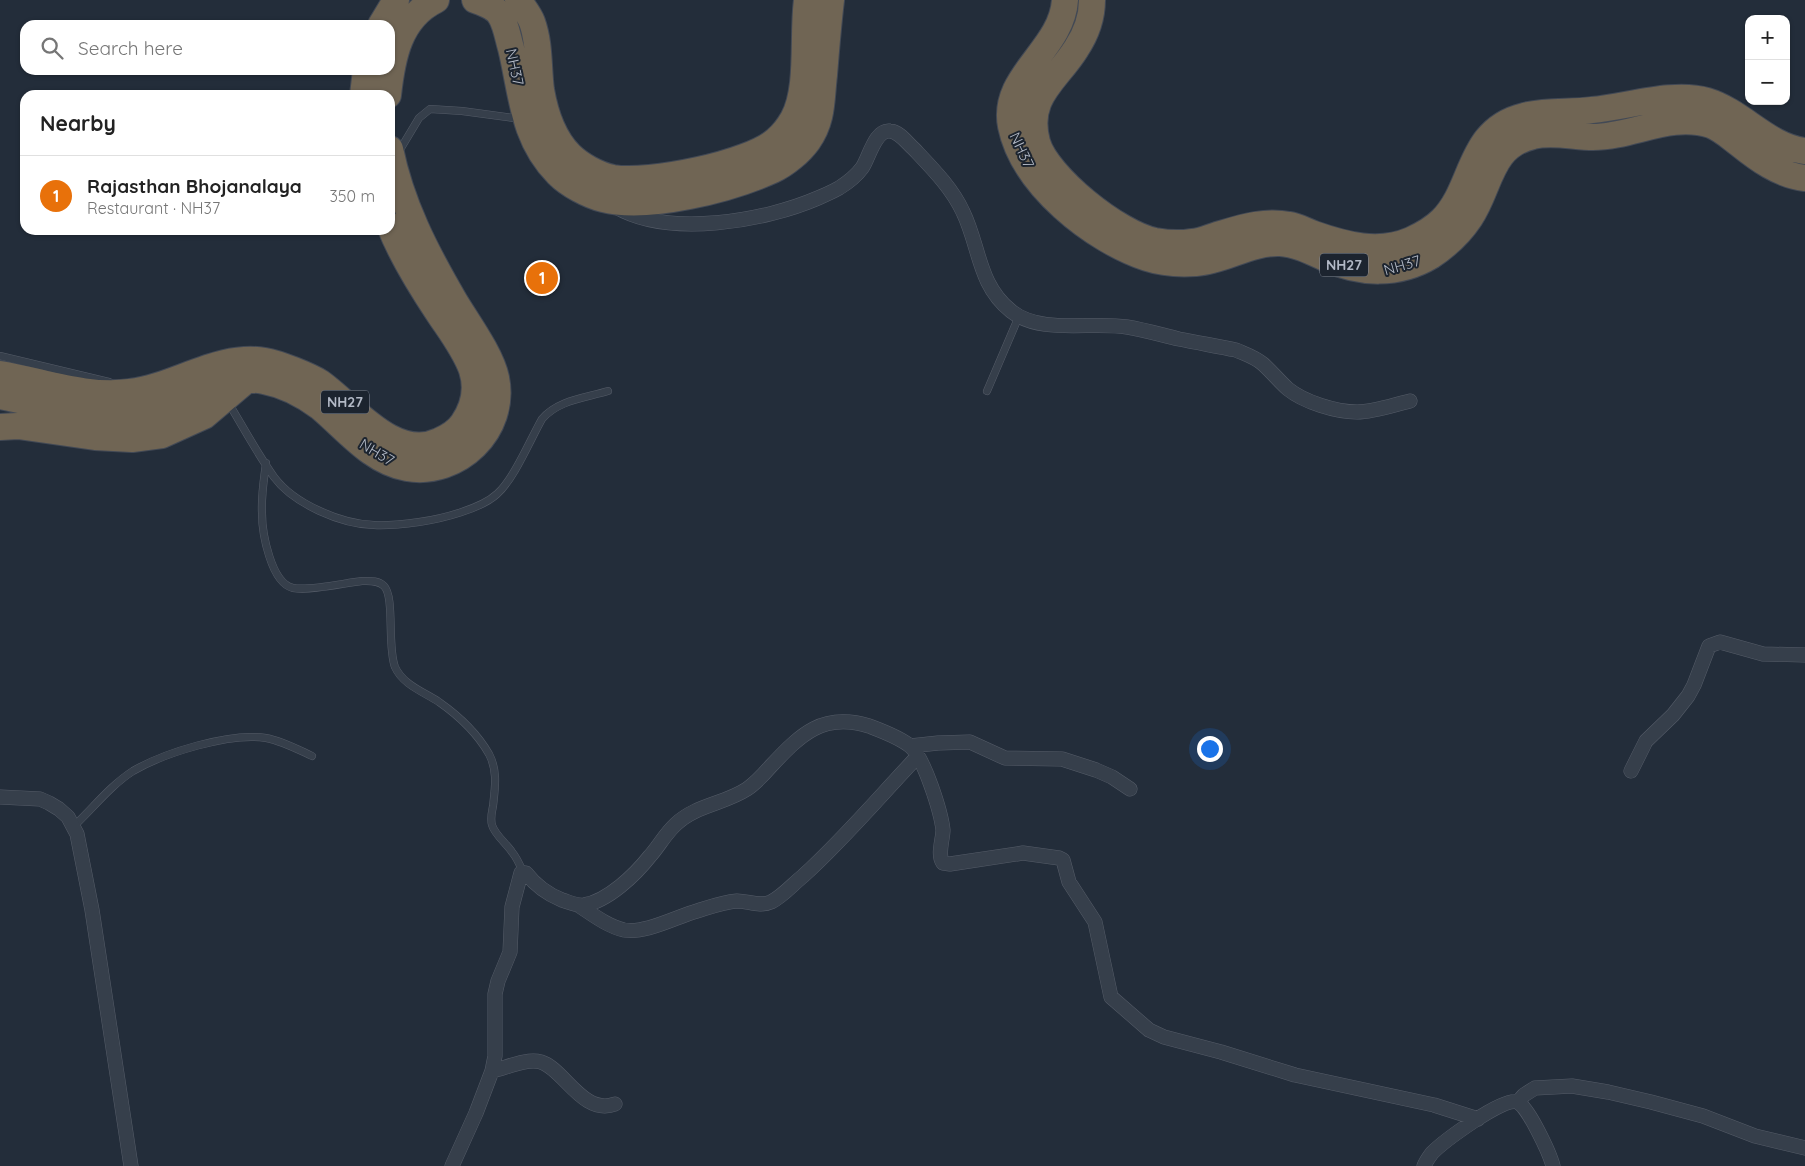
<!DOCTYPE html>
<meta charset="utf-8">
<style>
:root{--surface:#fff;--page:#f2f2f2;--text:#222;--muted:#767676;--line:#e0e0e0;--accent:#0f766e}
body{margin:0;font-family:Quicksand,sans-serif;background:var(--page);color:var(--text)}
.controls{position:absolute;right:15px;top:15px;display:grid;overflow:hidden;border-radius:10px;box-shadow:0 1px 4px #0004}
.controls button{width:45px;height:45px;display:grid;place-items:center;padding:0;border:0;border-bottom:1px solid var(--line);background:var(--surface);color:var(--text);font:25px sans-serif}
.you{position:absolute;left:1209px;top:748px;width:18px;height:18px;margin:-12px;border:4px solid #fff;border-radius:50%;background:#1a73e8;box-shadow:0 0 0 8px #1a73e833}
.badge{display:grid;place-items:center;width:32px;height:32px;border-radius:50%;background:var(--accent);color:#fff;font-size:16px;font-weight:700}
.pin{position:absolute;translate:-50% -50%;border:2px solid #fff;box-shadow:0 1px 5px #0006}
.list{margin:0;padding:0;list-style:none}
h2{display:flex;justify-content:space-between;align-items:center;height:65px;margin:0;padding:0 20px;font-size:21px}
h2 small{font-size:16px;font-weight:400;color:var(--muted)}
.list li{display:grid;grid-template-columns:32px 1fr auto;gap:15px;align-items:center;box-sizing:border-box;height:80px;padding:0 20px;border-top:1px solid var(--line)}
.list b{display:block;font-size:19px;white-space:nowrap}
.list p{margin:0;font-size:16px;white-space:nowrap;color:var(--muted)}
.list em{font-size:16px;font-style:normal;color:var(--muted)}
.icon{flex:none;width:28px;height:28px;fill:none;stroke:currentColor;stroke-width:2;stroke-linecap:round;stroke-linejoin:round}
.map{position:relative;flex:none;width:1805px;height:1166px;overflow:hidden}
.search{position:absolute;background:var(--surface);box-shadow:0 1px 4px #0004;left:20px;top:20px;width:375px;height:55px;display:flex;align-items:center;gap:12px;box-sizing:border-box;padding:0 18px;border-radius:15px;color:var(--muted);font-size:19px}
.panel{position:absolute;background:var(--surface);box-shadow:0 1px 4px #0004;left:20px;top:90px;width:375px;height:145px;border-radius:15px}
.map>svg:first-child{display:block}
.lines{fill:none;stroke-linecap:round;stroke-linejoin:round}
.lane-casing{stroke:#555c68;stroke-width:8}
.street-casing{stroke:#555c68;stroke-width:15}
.highway-casing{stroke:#424955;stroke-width:28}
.lane{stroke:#363f4b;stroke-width:7}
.street{stroke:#363f4b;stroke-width:14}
.highway{stroke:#706554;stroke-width:26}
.labels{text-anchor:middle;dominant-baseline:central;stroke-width:4;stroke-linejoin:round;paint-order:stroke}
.shield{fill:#1c242f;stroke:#858c99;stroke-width:1}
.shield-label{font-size:14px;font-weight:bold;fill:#b2b9c6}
.street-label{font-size:15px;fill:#b2b9c6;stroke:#1c242f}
</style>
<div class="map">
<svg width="1805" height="1166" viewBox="0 0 1805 1166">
<rect width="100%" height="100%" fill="#232d3a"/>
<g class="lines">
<!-- lane casing -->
<g class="lane-casing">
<path id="lane" d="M398,153L419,118L430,109L462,111L521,119
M0,356L109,382
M987,391L1019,316
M228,402C243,427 257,453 274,477C294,504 341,524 374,525C389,526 404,524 419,522C441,519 481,509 497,494C514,479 530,440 542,419C558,400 585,398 608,391
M266,463C264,479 261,496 262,513C262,533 271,583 293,588C311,591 344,583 362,581C369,581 378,580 384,586C395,597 387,647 395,667C403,685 424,692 439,702C459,716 477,733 489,754C498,771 495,788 493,806C492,812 490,818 492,825C495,835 506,843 512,852C517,858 520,865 523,872
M74,826C93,808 111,785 133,771C164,753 230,732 266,738C282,741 297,749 312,756"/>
</g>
<!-- street casing -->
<g class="street-casing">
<path id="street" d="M616,207C669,238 765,221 818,198C825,195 832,192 839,188C847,183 856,176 862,168C869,158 875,129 890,131C900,132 907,143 914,149C932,168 952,188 963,212C980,247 978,285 1011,311C1041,335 1091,321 1127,327C1145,330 1162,335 1179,339C1198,343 1217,346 1236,350C1245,354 1255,357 1263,364C1272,372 1279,381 1288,389C1304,402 1336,412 1357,412C1374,412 1393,405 1410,401
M910,746L938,743L970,742L1005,758L1062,759L1096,770L1112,777L1130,789
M1631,771L1646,741L1673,715L1688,696L1694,685L1709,646L1720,642L1763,654L1805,655
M0,797L40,799L49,803L59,809L68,817L77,834L92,910L131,1166
M578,905C592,914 607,926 624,930C645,934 676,917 697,911C710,907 723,902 737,901C748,901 760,907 771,902C783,896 793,884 803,876C844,839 880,796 918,756
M492,1071C506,1068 526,1058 541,1062C564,1069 583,1116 615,1104
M1518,1102L1524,1095L1535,1088L1572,1086L1608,1092L1651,1102L1703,1116L1755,1136L1805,1148
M452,1166L476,1113L492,1071L495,1056V994L498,981L510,952L512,907L521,873H526C536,886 547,894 562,900C569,902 576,906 584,905C608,901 635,875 650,856C659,846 665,834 676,824C696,805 724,804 747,789C756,783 764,774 771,766C801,734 823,712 869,726C882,731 899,737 910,746C924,757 941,812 943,830C943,839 937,855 943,863L950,864L1023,853L1059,858L1063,860L1069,882L1095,922L1111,997L1149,1030L1164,1037L1221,1052L1295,1075L1434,1105L1478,1119
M1424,1166C1426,1161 1429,1157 1432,1153C1443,1142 1504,1096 1517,1102C1528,1106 1550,1154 1553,1166"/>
</g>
<!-- highway casing -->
<g class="highway-casing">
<path id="highway" d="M475,0C482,2 496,8 500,15C506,24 508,38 511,48C522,93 522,138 558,174C569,185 588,195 603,199C648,211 731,189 773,170C786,164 800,152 808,141C823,120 821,100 824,75C826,50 828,25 831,0
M518,0C523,7 529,14 532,22C540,44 538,67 541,90C545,113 553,138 570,155C580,165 598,175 613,178C648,184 749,164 776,140C782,135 789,126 793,119C810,88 802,36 807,0
M1065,0C1062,50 1001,76 1011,126C1023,185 1093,240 1147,258C1162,263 1181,264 1196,263C1225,261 1250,242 1280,243C1297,244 1312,252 1327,259C1360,274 1398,276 1431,256C1446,246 1460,233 1470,218C1491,187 1489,146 1533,136C1552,131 1574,137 1593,137C1633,137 1670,112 1711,125C1721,129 1730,137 1738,143C1758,159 1779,175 1805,178
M1092,0C1092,19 1086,34 1076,49C1056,81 1025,97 1037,142C1047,177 1119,234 1155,241C1167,243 1179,244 1191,242C1200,242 1208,238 1217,235C1241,228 1264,220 1289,225C1297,226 1306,231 1314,234C1345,245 1379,254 1411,240C1422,235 1433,229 1442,220C1475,187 1467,130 1524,116C1546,110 1570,113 1592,110C1627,107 1673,91 1707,101C1743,112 1768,147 1805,151
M381,25L396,0
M363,95L366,70
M388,95C392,58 399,18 436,0
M0,374C43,381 86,398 130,392C175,387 218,353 265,361C278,363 310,376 321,383C353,406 395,462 439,441C448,437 457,432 463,423C474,407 478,389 472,370C465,350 451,332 439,314C421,287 402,257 390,226
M0,396C45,405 101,423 147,413C185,404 222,373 264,381C285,385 304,395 321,408C347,430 372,462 407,468C458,477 507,430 496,378C491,354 467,322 454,300C426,252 401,204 390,149
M0,427L18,426L95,437L132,439L162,435L204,416L243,383"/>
</g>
<!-- lane -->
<use href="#lane" class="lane"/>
<!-- street -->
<use href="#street" class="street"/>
<!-- highway -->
<use href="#highway" class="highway"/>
</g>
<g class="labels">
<!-- shield labels -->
<g class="shield">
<rect x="1320" y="253.5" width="48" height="23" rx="4"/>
<rect x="321" y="390.5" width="48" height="23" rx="4"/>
</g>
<g class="shield-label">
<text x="1344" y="265">NH27</text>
<text x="345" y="402">NH27</text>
</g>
<!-- street labels -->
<g class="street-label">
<text transform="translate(515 67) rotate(78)">NH37</text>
<text transform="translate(1022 150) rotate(65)">NH37</text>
<text transform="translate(1402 265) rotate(-16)">NH37</text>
<text transform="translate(377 452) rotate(31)">NH37</text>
</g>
</g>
</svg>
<div class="controls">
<button>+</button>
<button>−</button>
</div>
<div class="you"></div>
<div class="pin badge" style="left:542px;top:278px;background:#e8710a">1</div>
<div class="search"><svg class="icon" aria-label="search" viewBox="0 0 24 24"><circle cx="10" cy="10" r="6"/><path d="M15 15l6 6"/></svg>Search here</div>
<section class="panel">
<h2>Nearby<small></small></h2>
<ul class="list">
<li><span class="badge" style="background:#e8710a">1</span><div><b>Rajasthan Bhojanalaya</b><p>Restaurant · NH37</p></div><em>350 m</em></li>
</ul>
</section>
</div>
